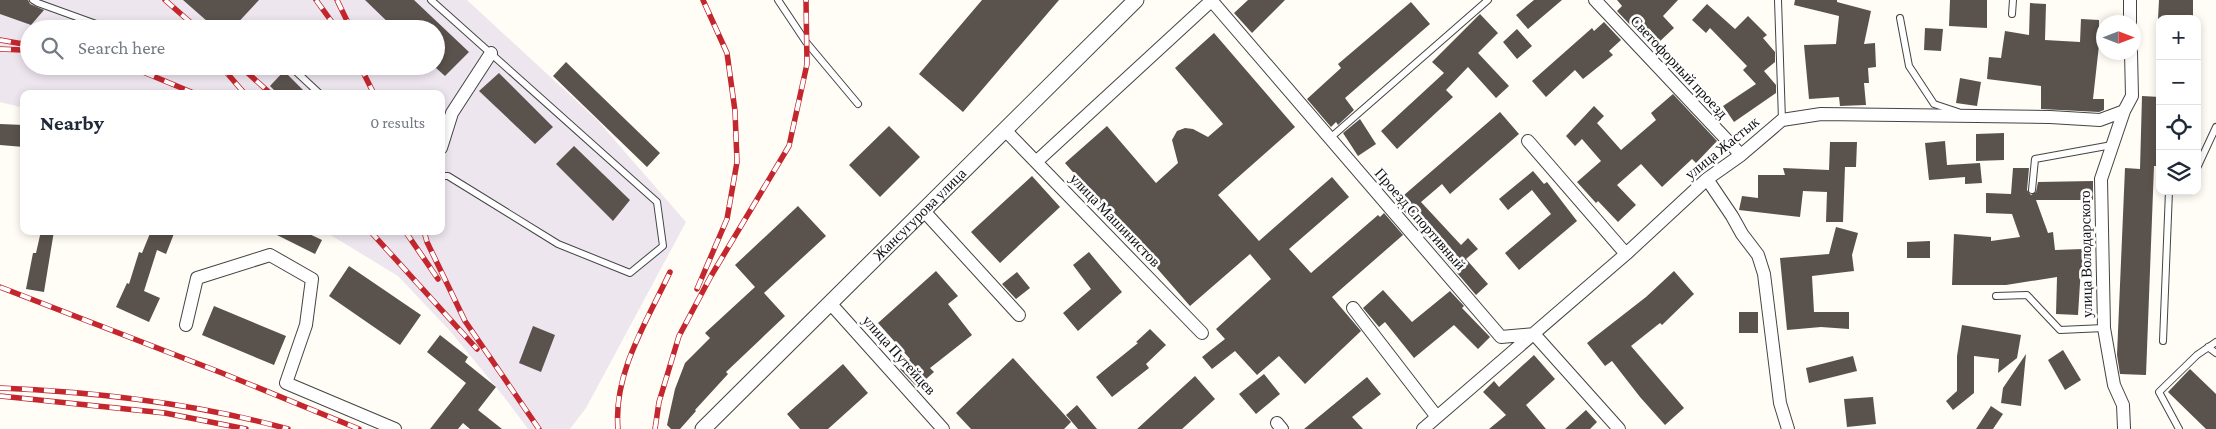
<!DOCTYPE html>
<meta charset="utf-8">
<style>
:root{--surface:#fff;--page:#f2f2f3;--text:#1f2937;--muted:#747a83;--line:#e0e1e3}
body{margin:0;font-family:"Crimson Pro",serif;background:var(--page);color:var(--text)}
.controls{position:absolute;right:15px;top:15px;display:grid;overflow:hidden;border-radius:10px;box-shadow:0 2px 8px #0003}
.controls button{width:45px;height:45px;display:grid;place-items:center;padding:0;border:0;border-bottom:1px solid var(--line);background:var(--surface);color:var(--text);font:25px sans-serif}
.compass{position:absolute;left:2096px;top:15px;width:45px;height:45px;border-radius:50%;background:var(--surface);box-shadow:0 2px 8px #0003;rotate:90deg}
.list{margin:0;padding:0;list-style:none}
h2{display:flex;justify-content:space-between;align-items:center;height:65px;margin:0;padding:0 20px;font-size:21px}
h2 small{font-size:16px;font-weight:400;color:var(--muted)}
.icon{flex:none;width:28px;height:28px;fill:none;stroke:currentColor;stroke-width:2;stroke-linecap:round;stroke-linejoin:round}
.map{position:relative;flex:none;width:2216px;height:429px;overflow:hidden}
.search{position:absolute;background:var(--surface);box-shadow:0 2px 8px #0003;left:20px;top:20px;width:425px;height:55px;display:flex;align-items:center;gap:12px;box-sizing:border-box;padding:0 18px;border-radius:28px;color:var(--muted);font-size:19px}
.panel{position:absolute;background:var(--surface);box-shadow:0 2px 8px #0003;left:20px;top:90px;width:425px;height:145px;border-radius:10px}
.map>svg:first-child{display:block}
.industrial{fill:#eee6ef;fill-rule:evenodd}
.building{fill:#5a524d}
.lines{fill:none;stroke-linecap:round;stroke-linejoin:round}
.service-casing{stroke:#444;stroke-width:8}
.minor-casing{stroke:#444;stroke-width:14}
.tertiary-casing{stroke:#444;stroke-width:17}
.service{stroke:#fff;stroke-width:6}
.minor{stroke:#fff;stroke-width:12}
.tertiary{stroke:#fff;stroke-width:15}
.rail-casing{stroke:#c4262e;stroke-width:5.5}
.rail{stroke:#fff;stroke-width:4;stroke-dasharray:11;stroke-linecap:butt}
.labels{text-anchor:middle;dominant-baseline:central;stroke-width:5;stroke-linejoin:round;paint-order:stroke}
.street-label{font-size:15px;fill:#111;stroke:#fff}
</style>
<div class="map">
<svg width="2216" height="429" viewBox="0 0 2216 429">
<rect width="100%" height="100%" fill="#fffdf5"/>
<!-- industrial -->
<path class="industrial" d="M0,0H467L598,121L686,222L586,408L570,429H528L504,397L450,331L398,276L324,231H441V94H24V108L0,102ZM29,29H436V66H29Z"/>
<!-- building -->
<path class="building" d="M0,0H28L30,4L44,10L31,25L0,14Z
M183,0H259L232,29H216Z
M365,0H414L469,52L445,76L436,68V29H395Z
M982,0H1059L963,112L919,74Z
M1248,0H1285L1252,33L1234,13Z
M1534,0H1562L1528,29L1516,15Z
M1617,0H1678L1663,16L1674,28L1658,43L1639,25L1634,29L1617,11L1622,6Z
M1795,0H1837V2L1871,11L1864,44L1875,43L1876,67L1868,68L1869,83H1864L1866,105L1840,106L1839,97L1809,99L1804,45L1836,44L1839,16L1794,5Z
M1950,0H1987V28L1949,26Z
M2159,0H2193V19H2158Z
M1411,2L1430,24L1345,98L1354,110L1338,125L1336,122L1331,127L1307,99L1341,68L1338,64Z
M2030,3L2046,4L2045,40L2080,42L2081,19L2099,20V45L2093,99H2104V110L2099,112L2041,109V86L1987,79L1989,57L2001,58L2005,31L2029,35Z
M1707,4L1735,29L1748,16L1767,35L1763,38L1775,52V62L1764,71L1776,85V93L1734,122L1723,106L1756,84L1743,70L1747,66L1710,28L1706,33L1692,20Z
M1480,14L1498,33L1478,53L1509,86L1496,98L1468,67L1446,90L1453,97L1397,149L1381,131L1444,73L1432,62Z
M1604,22L1621,40L1609,51L1613,55L1583,79L1575,70L1546,97L1532,81L1592,28L1594,31Z
M1925,28L1943,29L1941,51L1924,50Z
M1517,29L1532,46L1517,59L1503,42Z
M1214,33L1295,127L1218,195L1259,241L1332,177L1349,197L1289,249L1311,273L1378,215L1380,217L1384,213L1403,235L1332,297L1361,331L1305,384L1279,356L1257,375L1235,351L1212,369L1202,357L1225,339L1216,329L1271,279L1250,254L1190,306L1065,163L1107,126L1156,183L1178,163L1172,140L1177,131L1185,128L1193,129L1208,137L1223,124L1175,68Z
M566,62L660,153L647,167L553,76Z
M284,71L307,94H278L270,86Z
M499,73L553,127L535,144L479,91Z
M1960,78L1981,82L1977,106L1956,103Z
M1673,94L1717,141L1696,163L1692,159L1662,187L1641,164L1617,185L1636,205L1618,222L1598,201L1596,203L1577,182L1601,161L1582,139L1575,146L1566,136L1594,106L1604,116L1597,123L1621,150L1656,120L1651,113Z
M2142,96L2160,97V166H2154L2146,375L2120,374L2117,355L2125,168L2140,169Z
M1500,112L1519,134L1450,194L1442,184L1421,202L1461,245L1468,238L1478,249L1466,259L1488,284L1476,295L1396,202Z
M1360,119L1376,144L1358,156L1343,133Z
M0,124L24,125V147L0,145Z
M889,126L920,157L880,197L849,165Z
M2004,133V160L1976,161V134Z
M1945,141L1947,165L1980,163L1982,183L1965,184V177L1929,180L1925,143Z
M1830,142H1857L1856,167H1845L1843,222H1826L1827,192L1803,191L1800,217L1739,210L1742,196L1758,198V175H1785L1783,168L1829,170Z
M574,146L630,200L613,221L556,164Z
M2013,168H2029L2027,190L2031,195L2036,192L2038,182L2093,181V200H2036L2048,233L2053,232L2055,250L2083,249L2084,267H2081L2078,315L2056,314L2057,277L2006,285H1952L1954,234L1991,237V241L2020,237L2012,214L1986,213V193L2011,194Z
M1533,171L1544,184L1547,182L1577,221L1519,270L1505,253L1551,214L1532,190L1508,210L1499,199Z
M1032,176L1060,207L1000,263L971,232Z
M798,206L826,236L764,293L785,316L726,372L728,374L695,410L696,411L680,429H671L667,425L675,389L685,363L710,338L705,333L755,287L735,265Z
M1836,227L1858,233L1852,255L1854,271L1812,276L1814,312H1849V329L1821,327L1787,330L1780,258L1829,254Z
M41,231H54L44,292L26,289L33,253H36Z
M151,231H175L166,254L157,250L144,291L160,298L149,322L116,307L127,283L129,284L139,252L142,253Z
M269,231H303L322,240L315,254Z
M1930,241V258H1907V242Z
M1089,252L1122,292L1078,331L1063,313L1091,289L1073,265Z
M349,266L421,315L400,345L329,296Z
M936,271L958,296L948,304L972,335L930,368L934,372L917,387L900,369L910,359L878,323Z
M1674,271L1694,294L1662,325L1660,323L1631,346L1684,408L1665,425L1640,397L1612,361L1605,366L1587,343L1646,297Z
M1017,272L1030,288L1016,299L1002,284Z
M1383,290L1412,322L1450,291L1464,306L1462,308L1490,337L1478,349L1454,325L1414,358L1385,322L1379,327L1363,308Z
M214,306L286,336L274,365L202,335Z
M1739,312H1758V333H1739Z
M1962,325L2021,335L2017,358L1998,373L1999,359L1974,356V393L1953,410L1946,401L1957,391V356Z
M533,326L555,335L541,372L519,363Z
M1150,329L1166,345L1146,364L1149,368L1112,397L1096,377L1138,343L1136,342Z
M440,335L468,357L465,362L496,387L478,410L502,429H470L463,423L458,429H430L466,383L427,352Z
M2063,350L2081,380L2065,390L2048,360Z
M2026,354L2021,406L2001,403L2003,388Z
M1534,355L1555,379L1526,405L1546,429H1489L1506,415L1483,392L1494,381L1499,387Z
M1853,356L1857,371L1809,383L1806,368Z
M1013,358L1071,422L1064,429H971L956,413Z
M843,364L868,393L828,429H800L787,414Z
M2190,369L2216,394V429H2206L2168,392Z
M1264,374L1280,394L1256,414L1239,394Z
M1195,376L1215,399L1182,429H1137Z
M1367,377L1381,394L1352,417L1363,429H1304Z
M1873,397L1876,424L1847,427L1844,399Z
M1077,405L1097,429H1078L1066,415Z
M1991,406L2003,414L1993,429H1976Z
M1586,410L1597,422L1590,429H1565Z"/>
<g class="lines">
<!-- service casing -->
<g class="service-casing">
<path id="service" d="M33,0L38,3L110,29
M431,0L657,202L663,246L630,273L558,244L448,176H441
M778,0L806,42L858,104
M1778,0L1782,120
M2012,14L2013,0
M1900,18L1909,66L1934,104L1958,112
M290,66L320,94
M1329,139L1488,0
M2197,168L2216,127
M2032,190L2035,159L2112,145
M1996,296L2027,295L2060,330L2104,328
M2163,341L2169,191
M2208,347L2216,353
M2179,429L2159,392L2197,355L2216,342"/>
</g>
<!-- minor casing -->
<g class="minor-casing">
<path id="minor" d="M1211,0L1501,337L1534,334L1619,429
M1595,0L1741,155
M2130,22V0
M1005,130L1202,333
M1528,141L1626,254
M441,148L452,113L491,53
M1036,162L1212,0
M1707,179L1732,216L1742,234L1758,255L1764,274L1780,403L1788,429
M923,210L1019,315
M830,303L943,429
M1353,308L1437,417
M186,325L197,278L270,255L312,279L306,325L286,383L395,429
M1277,423L1282,429
M2124,428L2123,405L2114,385L2104,328L2101,179L2124,111L2132,96L2131,52
M1423,429L1626,254L1707,179L1741,155L1782,120L1821,114L2050,117L2100,120L2124,111"/>
</g>
<!-- tertiary casing -->
<g class="tertiary-casing">
<g id="tertiary">
<path id="s1" d="M703,429L1136,0"/>
</g>
</g>
<!-- service -->
<use href="#service" class="service"/>
<!-- minor -->
<use href="#minor" class="minor"/>
<!-- tertiary -->
<use href="#tertiary" class="tertiary"/>
<!-- rail casing -->
<g class="rail-casing">
<path id="rail" d="M165,0L198,29
M316,0L337,29
M337,0L351,29
M0,40L29,45
M0,49L22,50
M123,66L136,69L196,94
M221,66L245,94
M240,66L271,94
M360,66L374,94
M370,231L477,349
M405,231L438,279
M424,231L427,242L465,321L539,429
M0,287L222,373L359,429
M697,289L727,219L737,162L735,111L727,53L703,0
M0,388C97,392 194,403 288,429
M0,396L165,413L246,429
M618,429C613,373 647,321 670,272
M655,429L659,402L679,336L711,276L789,146L807,64L806,0"/>
</g>
<!-- rail -->
<use href="#rail" class="rail"/>
</g>
<g class="labels">
<!-- street labels -->
<g class="street-label">
<text transform="translate(1679 67) rotate(47)">Светофорный проезд</text>
<text transform="translate(1722 148) rotate(-39)">улица Жастык</text>
<text stroke="none"><textPath href="#s1" startOffset="305">Жансугурова улица</textPath></text>
<text transform="translate(1420 219) rotate(49)">Проезд Спортивный</text>
<text transform="translate(1115 220) rotate(46)">улица Машинистов</text>
<text transform="translate(2086 254) rotate(-91)">улица Володарского</text>
<text transform="translate(899 355) rotate(48)">улица Путейцев</text>
</g>
</g>
</svg>
<div class="controls">
<button>+</button>
<button>−</button>
<button><svg class="icon" aria-label="locate" viewBox="0 0 24 24"><circle cx="12" cy="12" r="6"/><path d="M12 2v4M12 18v4M2 12h4M18 12h4"/></svg></button>
<button><svg class="icon" aria-label="layers" viewBox="0 0 24 24"><path d="M12 4l9 5-9 5-9-5zM3 14l9 5 9-5"/></svg></button>
</div>
<svg class="compass" viewBox="-18 -18 36 36"><path d="M0-13l5 13h-10z" fill="#e53935"/><path d="M0 13l5-13h-10z" fill="#747a83"/></svg>
<div class="search"><svg class="icon" aria-label="search" viewBox="0 0 24 24"><circle cx="10" cy="10" r="6"/><path d="M15 15l6 6"/></svg>Search here</div>
<section class="panel">
<h2>Nearby<small>0 results</small></h2>
<ul class="list">
</ul>
</section>
</div>
